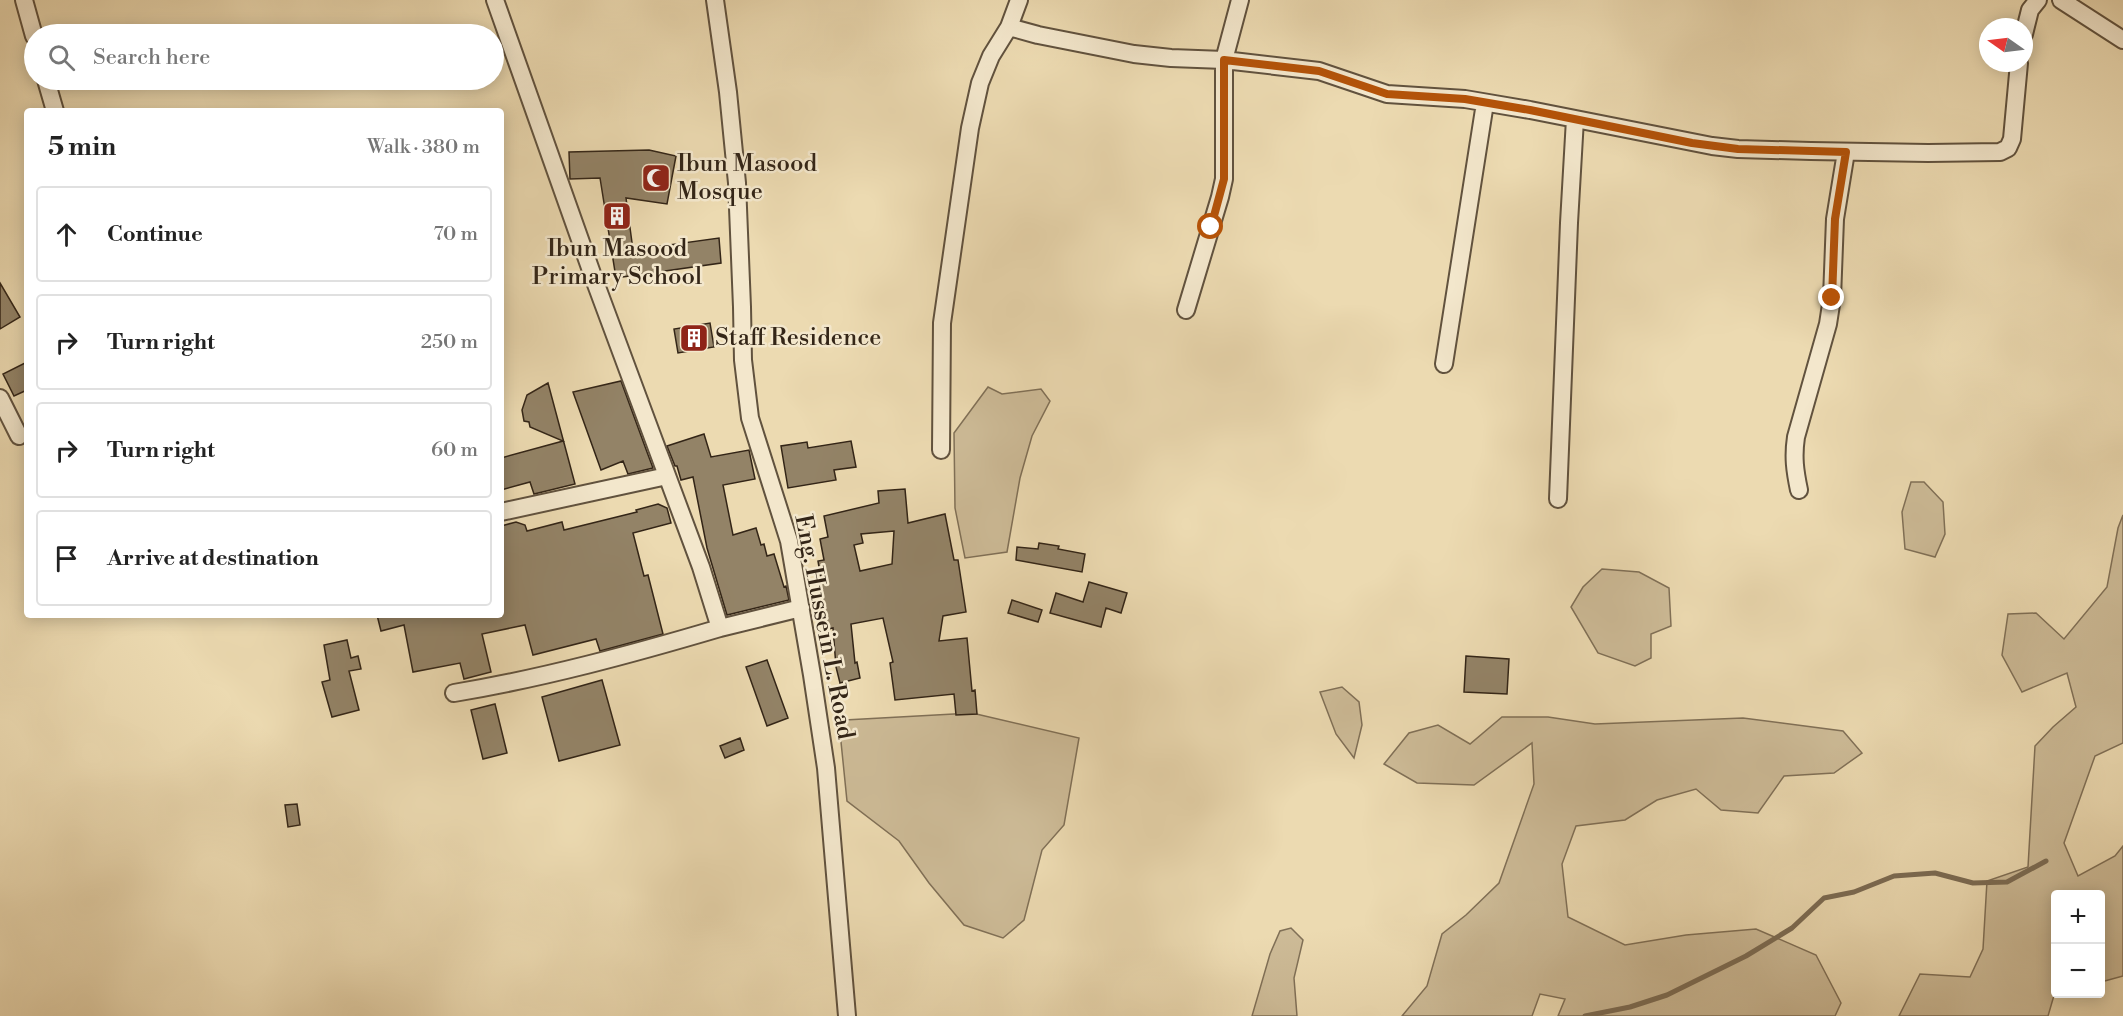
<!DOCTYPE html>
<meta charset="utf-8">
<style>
:root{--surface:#fff;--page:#f2f2f2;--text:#222;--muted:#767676;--line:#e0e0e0}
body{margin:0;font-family:"Libre Bodoni",serif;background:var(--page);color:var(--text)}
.controls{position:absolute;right:18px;bottom:18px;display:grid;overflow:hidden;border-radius:6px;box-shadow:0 3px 15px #0003}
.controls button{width:54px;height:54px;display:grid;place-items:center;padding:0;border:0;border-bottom:2px solid var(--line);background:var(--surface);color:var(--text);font:30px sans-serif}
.compass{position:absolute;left:1979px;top:18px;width:54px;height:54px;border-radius:50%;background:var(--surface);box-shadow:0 3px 15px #0003;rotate:284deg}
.stop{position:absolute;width:18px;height:18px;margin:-14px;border:4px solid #b45309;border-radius:50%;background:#fff}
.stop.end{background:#b45309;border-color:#fff;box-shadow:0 2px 6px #0008}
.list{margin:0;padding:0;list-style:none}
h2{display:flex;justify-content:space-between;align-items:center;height:78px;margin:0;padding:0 24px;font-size:26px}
h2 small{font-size:20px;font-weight:400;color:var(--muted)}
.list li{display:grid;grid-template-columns:39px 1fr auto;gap:18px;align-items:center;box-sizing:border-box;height:96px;margin:0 12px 12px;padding:0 12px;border:2px solid var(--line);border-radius:6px}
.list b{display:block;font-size:22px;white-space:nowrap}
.list em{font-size:20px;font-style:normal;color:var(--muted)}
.icon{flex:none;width:33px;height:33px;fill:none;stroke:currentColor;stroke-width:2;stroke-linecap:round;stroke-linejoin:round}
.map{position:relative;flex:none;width:2123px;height:1016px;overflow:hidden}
.search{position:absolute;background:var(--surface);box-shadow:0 3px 15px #0003;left:24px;top:24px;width:480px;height:66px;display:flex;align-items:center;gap:15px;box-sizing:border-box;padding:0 21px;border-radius:33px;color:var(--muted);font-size:22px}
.panel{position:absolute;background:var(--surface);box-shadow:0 3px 15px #0003;left:24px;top:108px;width:480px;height:510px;border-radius:6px}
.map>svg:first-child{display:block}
.green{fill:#cdbb97;stroke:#807057;stroke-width:1.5}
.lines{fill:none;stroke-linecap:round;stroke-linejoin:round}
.stream{stroke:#7c6c54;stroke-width:5}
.building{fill:#938367;stroke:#332517;stroke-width:1.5;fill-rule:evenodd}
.minor-casing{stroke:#61523e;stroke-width:20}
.minor{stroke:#f3e7cc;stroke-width:16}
.route{stroke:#b45309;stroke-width:8}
.labels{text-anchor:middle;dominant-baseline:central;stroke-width:5;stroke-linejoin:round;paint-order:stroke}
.poi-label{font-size:24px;fill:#332517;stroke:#f3e7cc;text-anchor:start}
.street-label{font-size:24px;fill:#332517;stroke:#f3e7cc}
</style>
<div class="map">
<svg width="2123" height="1016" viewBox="0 0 2123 1016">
<rect width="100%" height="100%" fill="#ecdab1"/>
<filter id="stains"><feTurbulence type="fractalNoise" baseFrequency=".00333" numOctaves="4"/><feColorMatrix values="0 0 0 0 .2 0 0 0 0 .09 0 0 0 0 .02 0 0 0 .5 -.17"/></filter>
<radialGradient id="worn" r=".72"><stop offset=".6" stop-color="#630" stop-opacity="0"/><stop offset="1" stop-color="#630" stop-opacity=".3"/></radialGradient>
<!-- green -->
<path class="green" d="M988,387L1002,394L1041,389L1050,401L1032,436L1020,478L1007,552L965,558L955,508L954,433Z
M1911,482H1924L1943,502L1945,534L1935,557L1905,549L1902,512Z
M2123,515V743L2095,756L2064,843L2078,876L2115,856L2123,846V976L2101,982L2100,894H2056L2055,992L2048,1016H1899L1920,974L1970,977L1983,949L1987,881L2028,867L2035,746L2053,727L2076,707L2067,673L2022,692L2002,655L2008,614L2036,613L2064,639L2107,587L2118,528Z
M1602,569L1639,572L1669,588L1671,626L1651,634V658L1635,666L1598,653L1571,607L1583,587Z
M1342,687L1359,702L1362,725L1354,758L1336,734L1320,692Z
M972,713L1079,738L1064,825L1042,850L1024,920L1003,938L964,925L929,883L899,841L847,801L840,732L845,720Z
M1502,717H1548L1595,724L1743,718L1843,731L1862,753L1834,773L1784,776L1758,813L1721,810L1696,789L1657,800L1625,820L1576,826L1562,864L1568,917L1625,945L1686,935L1756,929L1816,955L1841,1003L1835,1016H1558L1565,999L1540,994L1532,1016H1402L1427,986L1442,934L1466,915L1499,883L1534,784L1532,743L1474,785L1417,783L1384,764L1409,733L1438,725L1470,744Z
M1291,928L1303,940L1294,978L1297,1016H1252L1270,954L1280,931Z"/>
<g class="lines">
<!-- stream -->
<path class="stream" d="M1585,1016L1630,1007L1667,995L1746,956L1792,928L1824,898L1854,892L1894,876L1935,873L1973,883L2007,882L2046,861"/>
</g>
<!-- building -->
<path class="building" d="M649,150L676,156L667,204L626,198L633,250L719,238L721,263L616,278L600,178L570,179L569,152Z
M0,283L20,317L0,329Z
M710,323L714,347L678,353L674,329Z
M27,362V390L14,396L3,374Z
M621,381L647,452L653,468L628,474L623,461L601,470L573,392Z
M548,383L575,484L534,494L530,482L501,490V458L563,441L530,427L529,422L524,421L522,410L527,395Z
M704,434L711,457L749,450L755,479L723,485L733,535L756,528L761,545L764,544L767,556L774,554L784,587L786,586L789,600L727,615L707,548L693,477L681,480L677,466H675L667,446Z
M851,441L856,467L834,470L836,480L788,488L781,446L807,442L808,448Z
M905,489L908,523L945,514L954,560H958L966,612L943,616L939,641L967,638L972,691L975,690L977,714L956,715L954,694L895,700L890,663L893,662L883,618L851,624L855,663L857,662L860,678L840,683L836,667L833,628L828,629L819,579H821L818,561L824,560L820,539L828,537L824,516L879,503L878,491ZM894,531L892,564L860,571L854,545L863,543L861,534Z
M658,504L667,508L671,523L633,533L644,576L648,575L663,634L600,651L596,639L533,655L525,625L482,634L491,672L464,679L460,663L413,672L404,625L381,631L377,615H501V526L516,522L525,525L527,531L562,522L564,530L637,512L636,510Z
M1039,543L1059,546L1058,549L1085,554L1082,572L1016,560L1017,547L1038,549Z
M1089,582L1127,593L1121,613L1106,608L1101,627L1050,613L1056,593L1083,602Z
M1012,600L1042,610L1038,622L1008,613Z
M347,640L351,658L358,656L361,669L349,671L359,710L332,717L322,682L330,680L324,645Z
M1466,656L1509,659L1507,694L1464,692Z
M767,660L788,718L767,726L746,667Z
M602,680L620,745L559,761L542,697Z
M495,704L507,753L483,759L471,710Z
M740,738L744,750L725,758L720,746Z
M297,804L300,825L288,827L285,805Z"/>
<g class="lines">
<!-- minor casing -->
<g class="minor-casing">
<path id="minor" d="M24,0L34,36
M495,0L594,279L701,567L720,628L801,608
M715,0L728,92L737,183L742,307L743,360L750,418L789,541L812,675L826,768L847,1016
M2061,0L2123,40
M1009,27L1038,35L1134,54L1171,58L1224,60L1319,71L1387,94L1465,99L1530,110L1712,146L1738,149L1811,151L1928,153L2000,152L2008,148L2012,139L2019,63
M2024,34L2030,10L2038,0
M46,80L55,111
M1186,310L1220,197L1224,179V60L1240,0
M1444,364L1485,103
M0,398L19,436
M941,450L942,323L970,128L980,83L991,56L1009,27L1019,0
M1799,490C1795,471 1793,457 1796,437L1828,324L1832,298L1835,219L1846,152
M1558,499L1569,223L1575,119
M501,512L667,476
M454,693C544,678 632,654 720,628"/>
</g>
<!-- minor -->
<use href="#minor" class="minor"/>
</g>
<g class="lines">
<!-- route -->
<path class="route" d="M1211,227L1224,179V60L1319,71L1387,94L1465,99L1530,110L1692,143L1738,149L1846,152L1835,219L1832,298"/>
</g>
<!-- icons -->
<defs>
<g id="mosque-square" transform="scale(1.5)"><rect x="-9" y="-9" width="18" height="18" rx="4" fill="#8f2418" stroke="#f3e7cc"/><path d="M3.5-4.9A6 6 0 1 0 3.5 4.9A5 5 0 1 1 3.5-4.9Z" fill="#fff"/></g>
<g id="building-square" transform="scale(1.5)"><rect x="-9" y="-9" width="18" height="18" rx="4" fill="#8f2418" stroke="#f3e7cc"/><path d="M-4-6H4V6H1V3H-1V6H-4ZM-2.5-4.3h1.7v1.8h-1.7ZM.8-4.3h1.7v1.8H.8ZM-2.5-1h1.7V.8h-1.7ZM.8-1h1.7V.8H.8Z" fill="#fff"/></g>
</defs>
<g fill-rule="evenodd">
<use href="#mosque-square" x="656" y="178"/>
<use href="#building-square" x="617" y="216"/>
<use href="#building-square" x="694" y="338"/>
</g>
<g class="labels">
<!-- poi labels -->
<g class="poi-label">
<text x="677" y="164">Ibun Masood<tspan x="677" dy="28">Mosque</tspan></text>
<text x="617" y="249" text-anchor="middle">Ibun Masood<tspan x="617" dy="28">Primary School</tspan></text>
<text x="715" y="338">Staff Residence</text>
</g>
<!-- street labels -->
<g class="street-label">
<text transform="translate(824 627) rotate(79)">Eng. Hussein L. Road</text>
</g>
</g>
<rect width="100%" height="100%" filter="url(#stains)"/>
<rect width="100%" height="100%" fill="url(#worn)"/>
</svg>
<div class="controls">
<button>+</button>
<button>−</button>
</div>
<svg class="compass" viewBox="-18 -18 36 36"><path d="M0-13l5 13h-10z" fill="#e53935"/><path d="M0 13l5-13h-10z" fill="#767676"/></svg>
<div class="stop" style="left:1211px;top:227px"></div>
<div class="stop end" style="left:1832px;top:298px"></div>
<div class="search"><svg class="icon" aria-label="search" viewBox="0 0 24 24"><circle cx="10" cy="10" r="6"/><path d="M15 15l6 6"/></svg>Search here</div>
<section class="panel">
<h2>5 min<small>Walk · 380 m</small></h2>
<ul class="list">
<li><svg class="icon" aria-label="ahead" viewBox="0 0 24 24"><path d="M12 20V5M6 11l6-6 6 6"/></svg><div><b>Continue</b></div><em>70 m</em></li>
<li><svg class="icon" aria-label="right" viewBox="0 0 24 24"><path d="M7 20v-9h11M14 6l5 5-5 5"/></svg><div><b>Turn right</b></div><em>250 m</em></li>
<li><svg class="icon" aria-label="right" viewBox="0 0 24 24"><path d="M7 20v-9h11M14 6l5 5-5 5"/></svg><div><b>Turn right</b></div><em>60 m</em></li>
<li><svg class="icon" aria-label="arrive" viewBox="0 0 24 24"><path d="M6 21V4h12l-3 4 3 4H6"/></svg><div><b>Arrive at destination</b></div></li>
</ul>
</section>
</div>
